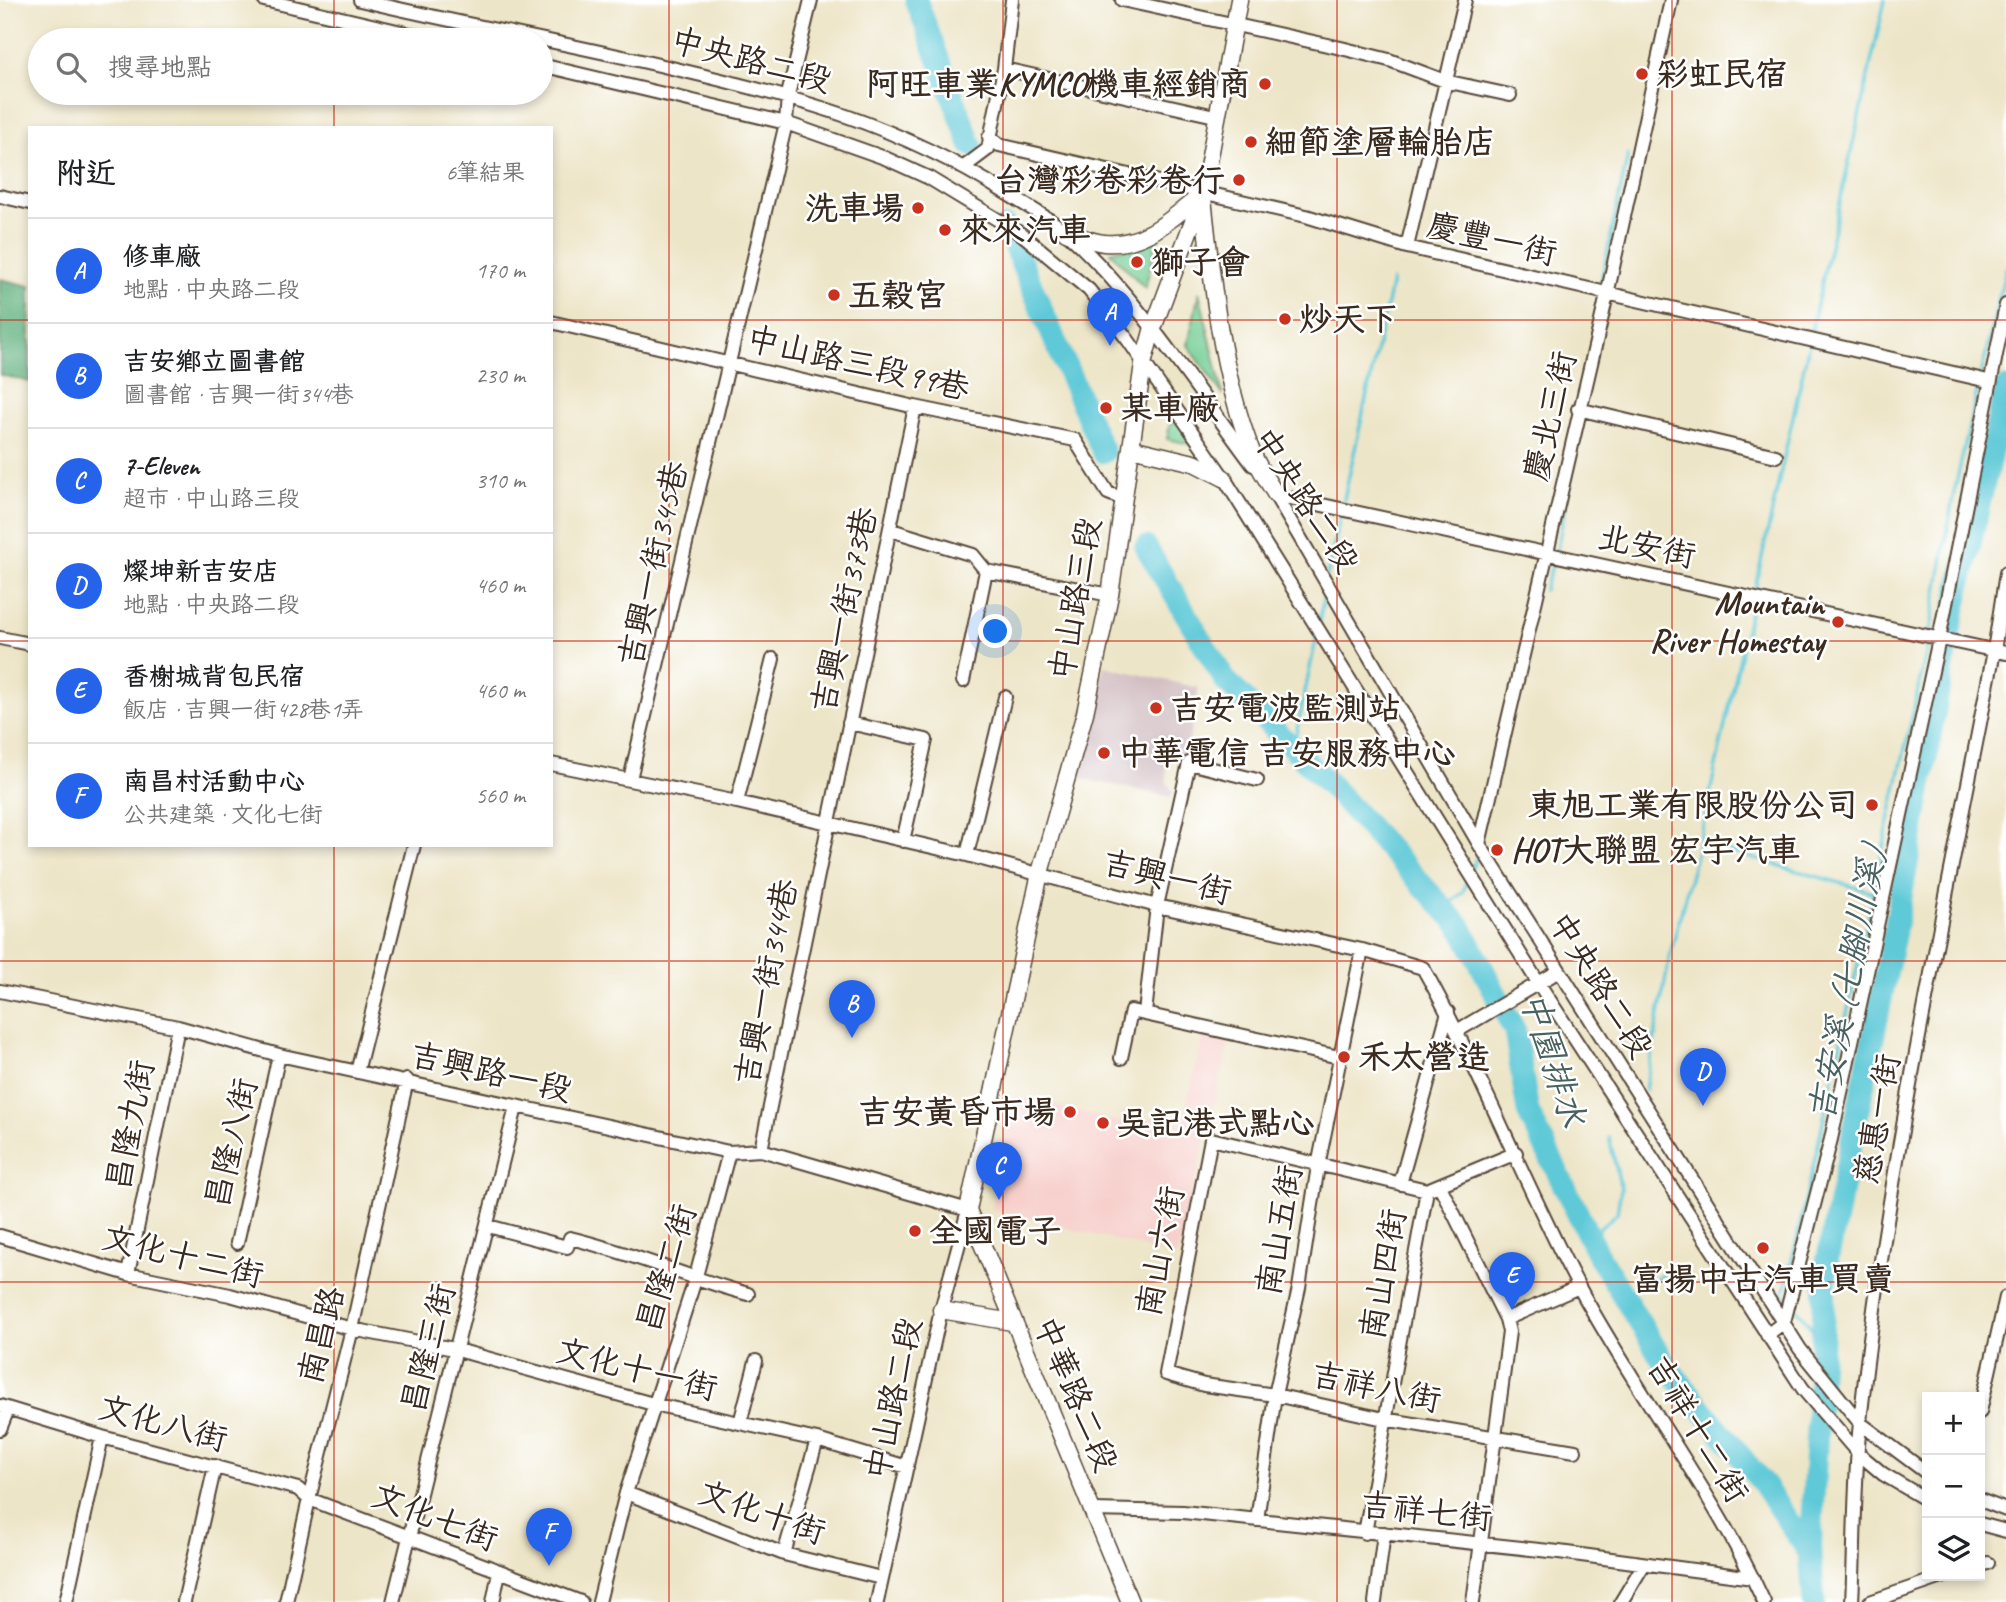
<!DOCTYPE html>
<html lang="zh-TW">
<meta charset="utf-8">
<style>
:root{--surface:#fff;--page:#f2f2f2;--text:#202124;--muted:#757577;--line:#e0e0e0;--accent:#2563eb}
body{margin:0;font-family:Caveat,"LXGW WenKai TC",sans-serif;background:var(--page);color:var(--text)}
.controls{position:absolute;right:21px;bottom:21px;display:grid;overflow:hidden;border-radius:0px;box-shadow:0 4px 10px #0003}
.controls button{width:63px;height:63px;display:grid;place-items:center;padding:0;border:0;border-bottom:2px solid var(--line);background:var(--surface);color:var(--text);font:35px sans-serif}
.you{position:absolute;left:996px;top:632px;width:24px;height:24px;margin:-18px;border:5px solid #fff;border-radius:50%;background:#1a73e8;box-shadow:0 0 0 10px #1a73e833}
.badge{display:grid;place-items:center;width:46px;height:46px;border-radius:50%;background:var(--accent);color:#fff;font-size:23px;font-weight:700}
.pin{position:absolute;translate:-50% -58px;filter:drop-shadow(0 2px 4px #0008)}
.pin::after{content:'';position:absolute;top:37px;width:24px;height:21px;background:inherit;clip-path:polygon(0 0,100% 0,50% 100%)}
.list{margin:0;padding:0;list-style:none}
h2{display:flex;justify-content:space-between;align-items:center;height:91px;margin:0;padding:0 28px;font-size:30px}
h2 small{font-size:23px;font-weight:400;color:var(--muted)}
.list li{display:grid;grid-template-columns:46px 1fr auto;gap:21px;align-items:center;box-sizing:border-box;height:105px;padding:0 28px;border-top:2px solid var(--line)}
.list b{display:block;font-size:26px;white-space:nowrap}
.list p{margin:0;font-size:23px;white-space:nowrap;color:var(--muted)}
.list em{font-size:23px;font-style:normal;color:var(--muted)}
.icon{flex:none;width:38px;height:38px;fill:none;stroke:currentColor;stroke-width:2;stroke-linecap:round;stroke-linejoin:round}
.map{position:relative;flex:none;width:2006px;height:1602px;overflow:hidden}
.search{position:absolute;background:var(--surface);box-shadow:0 4px 10px #0003;left:28px;top:28px;width:525px;height:77px;display:flex;align-items:center;gap:18px;box-sizing:border-box;padding:0 24px;border-radius:38px;color:var(--muted);font-size:26px}
.panel{position:absolute;background:var(--surface);box-shadow:0 4px 10px #0003;left:28px;top:126px;width:525px;height:721px;border-radius:0px}
.map>svg:first-child{display:block}
.built{fill:#f7d0cc}
.industrial{fill:#d2bec3}
.green{fill:#75ce95;stroke:#587c5a;stroke-width:2}
.forest{fill:#60b17e;stroke:#4e6e4e;stroke-width:2}
.lines{fill:none;stroke-linecap:round;stroke-linejoin:round}
.stream{stroke:#5ec9d8;stroke-width:3.5}
.river{stroke:#5ec9d8;stroke-width:23}
.minor-casing{stroke:#564637;stroke-width:16}
.major-casing{stroke:#564637;stroke-width:19}
.minor{stroke:#fff;stroke-width:12}
.major{stroke:#fff;stroke-width:16}
.grid{fill:none;stroke:#c8321e;stroke-width:2;stroke-opacity:0.55}
.poi-dot{fill:#c8321e;stroke:#fff;stroke-width:2.5}
.labels{text-anchor:middle;dominant-baseline:central;stroke-width:5;stroke-linejoin:round;paint-order:stroke}
.street-label{font-size:33px;fill:#3b2a1e;stroke:#fff}
.poi-label{font-size:33px;font-weight:bold;fill:#3b2a1e;stroke:#fff;text-anchor:start}
.water-label{font-size:35px;font-style:italic;fill:#47625f;stroke:#fff}
</style>
<div class="map">
<svg width="2006" height="1602" viewBox="0 0 2006 1602">
<rect width="100%" height="100%" fill="#fff"/>
<filter id="ink" filterUnits="userSpaceOnUse"><feTurbulence type="fractalNoise" baseFrequency=".0143" numOctaves="2"/><feDisplacementMap in="SourceGraphic" scale="14" xChannelSelector="R" yChannelSelector="G"/><feConvolveMatrix kernelMatrix="1 2 1 2 8 2 1 2 1" color-interpolation-filters="sRGB"/></filter>
<filter id="wash" filterUnits="userSpaceOnUse"><feTurbulence type="fractalNoise" baseFrequency=".00686" numOctaves="4" result="noise"/><feDisplacementMap in="SourceGraphic" scale="28" xChannelSelector="R" yChannelSelector="G"/><feGaussianBlur stdDeviation="1.57" result="paint"/><feColorMatrix in="noise" values="0 0 0 0 0 0 0 0 0 0 0 0 0 0 0 0 0 1.4 0 .05"/><feComposite in="paint" operator="in"/></filter>
<g filter="url(#wash)">
<rect width="100%" height="100%" fill="#ede5c7"/>
<!-- built -->
<path class="built" d="M1205,1029L1231,1036L1177,1256L992,1209L1014,1095L1120,1122L1123,1110L1181,1125Z"/>
<!-- industrial -->
<path class="industrial" d="M1104,666L1199,688L1185,760L1174,758L1166,767L1167,783L1173,792L1171,797L1079,778Z"/>
<!-- green -->
<path class="green" d="M1158,239L1145,288L1110,252Z
M1199,292L1223,395L1188,345Z
M1174,402L1203,447L1167,439Z"/>
<!-- forest -->
<path class="forest" d="M0,279L30,286V382L0,375Z"/>
<g class="lines">
<!-- stream -->
<path class="stream" d="M1600,287L1628,155
M1810,336L1885,0
M1981,375L2006,268
M1327,576L1392,281
M1544,590L1556,555L1572,472
M1319,624L1325,587
M1930,633L1953,497L1979,383
M2000,659L2006,661
M1287,741L1296,734L1317,635
M1699,843L1872,892
M1472,868L1479,852
M1444,909L1463,892L1468,878
M1645,1090L1670,955L1699,843L1809,344
M1597,1253L1599,1229L1617,1213L1621,1189L1609,1137
M1648,1284L1664,1274
M1788,1298L1784,1294C1835,1076 1880,858 1929,640
M1793,1304L1820,1339"/>
<!-- river -->
<path class="river" d="M916,0L971,145
M1006,227L1103,452
M1146,547L1225,680L1329,784L1461,927L1515,1031L1528,1112L1597,1253L1665,1364L1761,1481L1810,1554
M1814,1602L1810,1554L1826,1267L1895,930L1947,643L2006,388"/>
</g>
</g>
<g filter="url(#ink)">
<g class="lines">
<!-- minor casing -->
<g class="minor-casing">
<path id="minor" d="M264,0L436,40
M360,0C465,25 571,44 676,69C799,98 897,124 1006,193C1026,206 1050,218 1068,234C1138,298 1196,389 1253,465
M1122,0L1341,48L1389,60L1445,81L1510,95
M541,65L786,123L885,158L929,178L1023,235L1089,290L1128,340L1224,478L1539,984L1803,1389L1858,1453L1883,1474L1927,1500
M1004,69L1215,116
M989,137L999,145L1306,216L1407,247L1988,381
M964,167L988,149L1004,69L1012,0
M0,196L30,203
M1407,247L1465,0
M551,322L915,407L1075,440L1108,493L1123,499
M1578,409L1776,456
M1271,488L1479,844L1800,1349L1860,1423L1927,1473
M1276,495L2006,653
M891,530L973,555L986,571
M986,571L1110,595
M0,638L30,644
M963,681L986,571
M849,723L926,740L903,841
M551,764L737,802L967,855L1157,906L1362,950L1423,968C1481,1071 1523,1182 1579,1287C1637,1394 1713,1491 1764,1602
M630,779L786,123L788,95L811,0
M737,802L773,659
M1479,844L1607,295L1671,0
M967,855L1005,697
M0,991L178,1027L279,1055L729,1152L761,1150L968,1210L941,1310L877,1602
M1145,1013L1157,906L1189,763L1257,780
M1457,1031L1559,971
M1121,1058L1131,1011L1339,1057
M357,1072L414,845
M761,1150L915,407
M1516,1153L1427,1190L1211,1139L1166,1374L1204,1385L1275,1395L1384,1419L1575,1451
M1400,1184L1448,1012
M1440,1186L1506,1319L1509,1332L1473,1602
M488,1226L567,1247L570,1238C630,1252 688,1278 748,1294
M0,1236L128,1274L230,1295L352,1329L454,1349L653,1404L817,1440L907,1467
M237,1243L279,1055
M128,1274L178,1027
M1506,1319L1579,1287
M1767,1335L1784,1322L1831,1139L1939,639L2006,305
M0,1406L102,1437L298,1489L309,1499L581,1602
M1980,1412L2006,1297
M740,1423L756,1361
M0,1429L8,1409
M626,1493L784,1554L881,1578
M1980,1500L2006,1510
M1093,1510L1183,1512L1559,1552L1753,1578
M1257,1520L1275,1395L1299,1288L1318,1166L1362,950
M1980,1524L2006,1531
M1365,1533L1427,1190
M784,1554L817,1440
M1980,1565L1988,1563
M66,1602L102,1437
M184,1602L215,1466
M286,1602L309,1499L352,1329L407,1080
M393,1602L516,1107
M493,1602L499,1572
M599,1602L626,1493L695,1280L729,1152
M1375,1602L1384,1533
M1621,1602L1644,1564
M1852,1602C1855,1542 1854,1482 1860,1422C1888,1163 1945,907 1994,651L2006,573
M1870,1602L1945,1576"/>
</g>
<!-- major casing -->
<g class="major-casing">
<path id="major" d="M1203,198C1212,282 1220,367 1250,447C1256,464 1267,480 1276,495
M1066,232C1078,236 1092,242 1104,243C1144,247 1172,218 1201,195
M1131,448L1194,463L1224,478
M941,1310L1012,1322
M1130,1602L968,1210L1040,873L1085,713L1110,595L1143,364L1152,331L1203,194L1239,0"/>
</g>
<!-- minor -->
<use href="#minor" class="minor"/>
<!-- major -->
<use href="#major" class="major"/>
</g>
</g>
<!-- grid -->
<path class="grid" d="M334,0V40M669,0V1602M1003,0V1602M1337,0V1602M1672,0V1602M334,93V128M0,320H30M551,320H2006M0,641H30M551,641H2006M334,845V1602M0,961H2006M0,1282H2006"/>
<!-- markers -->
<g class="poi-dot">
<circle cx="1642" cy="74" r="7"/>
<circle cx="1265" cy="84" r="7"/>
<circle cx="1251" cy="142" r="7"/>
<circle cx="1239" cy="180" r="7"/>
<circle cx="918" cy="208" r="7"/>
<circle cx="945" cy="230" r="7"/>
<circle cx="1137" cy="262" r="7"/>
<circle cx="834" cy="295" r="7"/>
<circle cx="1285" cy="319" r="7"/>
<circle cx="1106" cy="408" r="7"/>
<circle cx="1838" cy="622" r="7"/>
<circle cx="1156" cy="708" r="7"/>
<circle cx="1104" cy="753" r="7"/>
<circle cx="1872" cy="805" r="7"/>
<circle cx="1497" cy="850" r="7"/>
<circle cx="1344" cy="1057" r="7"/>
<circle cx="1070" cy="1112" r="7"/>
<circle cx="1103" cy="1123" r="7"/>
<circle cx="915" cy="1231" r="7"/>
<circle cx="1763" cy="1248" r="7"/>
</g>
<g class="labels">
<!-- street labels -->
<g class="street-label">
<text transform="translate(751 60) rotate(15)">中央路二段</text>
<text transform="translate(1492 239) rotate(13)">慶豐一街</text>
<text transform="translate(858 363) rotate(13)">中山路三段99巷</text>
<text transform="translate(1550 416) rotate(-77)">慶北三街</text>
<text transform="translate(1306 500) rotate(57)">中央路二段</text>
<text transform="translate(1647 546) rotate(12)">北安街</text>
<text transform="translate(653 564) rotate(-77)">吉興一街345巷</text>
<text transform="translate(1075 599) rotate(-80)">中山路三段</text>
<text transform="translate(844 610) rotate(-78)">吉興一街373巷</text>
<text transform="translate(1167 877) rotate(14)">吉興一街</text>
<text transform="translate(766 982) rotate(-79)">吉興一街344巷</text>
<text transform="translate(1601 985) rotate(58)">中央路二段</text>
<text transform="translate(491 1072) rotate(13)">吉興路一段</text>
<text transform="translate(1877 1119) rotate(-80)">慈惠一街</text>
<text transform="translate(130 1125) rotate(-79)">昌隆九街</text>
<text transform="translate(231 1143) rotate(-77)">昌隆八街</text>
<text transform="translate(1279 1230) rotate(-80)">南山五街</text>
<text transform="translate(1160 1251) rotate(-79)">南山六街</text>
<text transform="translate(183 1256) rotate(14)">文化十二街</text>
<text transform="translate(666 1268) rotate(-73)">昌隆二街</text>
<text transform="translate(1383 1274) rotate(-80)">南山四街</text>
<text transform="translate(321 1335) rotate(-76)">南昌路</text>
<text transform="translate(428 1348) rotate(-76)">昌隆三街</text>
<text transform="translate(637 1369) rotate(14)">文化十一街</text>
<text transform="translate(1376 1387) rotate(12)">吉祥八街</text>
<text transform="translate(1076 1394) rotate(67)">中華路二段</text>
<text transform="translate(893 1399) rotate(-78)">中山路二段</text>
<text transform="translate(163 1423) rotate(15)">文化八街</text>
<text transform="translate(1698 1429) rotate(59)">吉祥十二街</text>
<text transform="translate(1426 1511) rotate(6)">吉祥七街</text>
<text transform="translate(762 1512) rotate(19)">文化十街</text>
<text transform="translate(435 1517) rotate(21)">文化七街</text>
</g>
<!-- poi labels -->
<g class="poi-label">
<text x="1656" y="74">彩虹民宿</text>
<text x="1251" y="84" text-anchor="end">阿旺車業KYMCO機車經銷商</text>
<text x="1265" y="142">細節塗層輪胎店</text>
<text x="1225" y="180" text-anchor="end">台灣彩卷彩卷行</text>
<text x="904" y="208" text-anchor="end">洗車場</text>
<text x="959" y="230">來來汽車</text>
<text x="1151" y="262">獅子會</text>
<text x="848" y="295">五榖宮</text>
<text x="1299" y="319">炒天下</text>
<text x="1120" y="408">某車廠</text>
<text x="1824" y="603" text-anchor="end">Mountain<tspan x="1824" dy="38">River Homestay</tspan></text>
<text x="1170" y="708">吉安電波監測站</text>
<text x="1118" y="753">中華電信 吉安服務中心</text>
<text x="1858" y="805" text-anchor="end">東旭工業有限股份公司</text>
<text x="1511" y="850">HOT大聯盟 宏宇汽車</text>
<text x="1358" y="1057">禾太營造</text>
<text x="1056" y="1112" text-anchor="end">吉安黃昏市場</text>
<text x="1117" y="1123">吳記港式點心</text>
<text x="929" y="1231">全國電子</text>
<text x="1763" y="1279" text-anchor="middle">富揚中古汽車買賣</text>
</g>
<!-- water labels -->
<g class="water-label">
<text transform="translate(1847 985) rotate(-79)">吉安溪 (七腳川溪)</text>
<text transform="translate(1553 1059) rotate(72)">中園排水</text>
</g>
</g>
</svg>
<div class="controls">
<button>+</button>
<button>−</button>
<button><svg class="icon" aria-label="layers" viewBox="0 0 24 24"><path d="M12 4l9 5-9 5-9-5zM3 14l9 5 9-5"/></svg></button>
</div>
<div class="you"></div>
<div class="pin badge" style="left:1110px;top:346px">A</div>
<div class="pin badge" style="left:852px;top:1038px">B</div>
<div class="pin badge" style="left:999px;top:1200px">C</div>
<div class="pin badge" style="left:1703px;top:1106px">D</div>
<div class="pin badge" style="left:1512px;top:1310px">E</div>
<div class="pin badge" style="left:549px;top:1566px">F</div>
<div class="search"><svg class="icon" aria-label="search" viewBox="0 0 24 24"><circle cx="10" cy="10" r="6"/><path d="M15 15l6 6"/></svg>搜尋地點</div>
<section class="panel">
<h2>附近<small>6筆結果</small></h2>
<ul class="list">
<li><span class="badge">A</span><div><b>修車廠</b><p>地點 · 中央路二段</p></div><em>170 m</em></li>
<li><span class="badge">B</span><div><b>吉安鄉立圖書館</b><p>圖書館 · 吉興一街344巷</p></div><em>230 m</em></li>
<li><span class="badge">C</span><div><b>7-Eleven</b><p>超市 · 中山路三段</p></div><em>310 m</em></li>
<li><span class="badge">D</span><div><b>燦坤新吉安店</b><p>地點 · 中央路二段</p></div><em>460 m</em></li>
<li><span class="badge">E</span><div><b>香榭城背包民宿</b><p>飯店 · 吉興一街428巷1弄</p></div><em>460 m</em></li>
<li><span class="badge">F</span><div><b>南昌村活動中心</b><p>公共建築 · 文化七街</p></div><em>560 m</em></li>
</ul>
</section>
</div>
